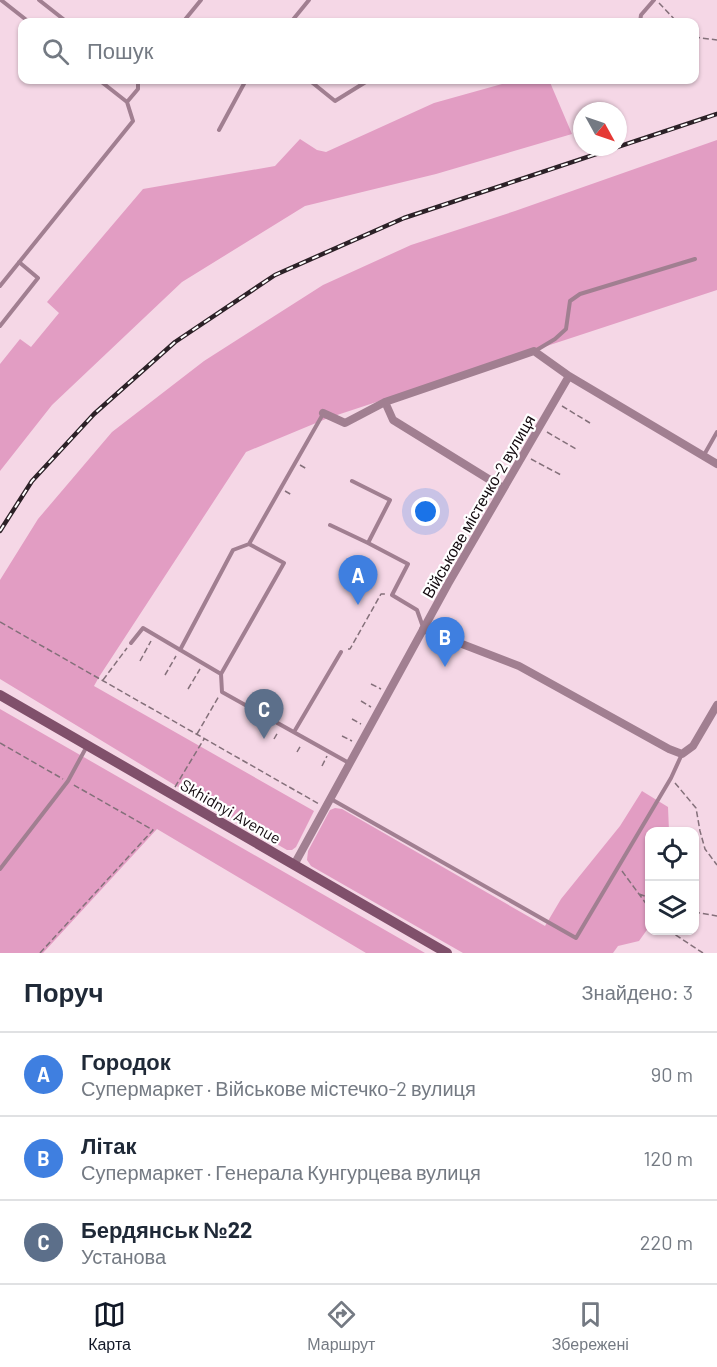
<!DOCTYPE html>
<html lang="uk">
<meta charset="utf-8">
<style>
:root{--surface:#fff;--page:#f6f6f7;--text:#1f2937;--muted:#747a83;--line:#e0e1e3;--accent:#111827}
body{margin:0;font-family:Barlow,sans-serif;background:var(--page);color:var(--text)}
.controls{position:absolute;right:18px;bottom:18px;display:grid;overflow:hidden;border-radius:12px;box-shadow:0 2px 4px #0004}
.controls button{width:54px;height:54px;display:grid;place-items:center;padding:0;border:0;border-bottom:2px solid var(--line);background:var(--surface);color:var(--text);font:30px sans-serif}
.compass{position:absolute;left:573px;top:102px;width:54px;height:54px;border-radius:50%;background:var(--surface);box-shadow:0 2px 4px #0004;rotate:130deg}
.you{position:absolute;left:426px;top:512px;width:21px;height:21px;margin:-15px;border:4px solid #fff;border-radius:50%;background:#1a73e8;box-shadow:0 0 0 9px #1a73e833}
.badge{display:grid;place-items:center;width:39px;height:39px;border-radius:50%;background:var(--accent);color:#fff;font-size:20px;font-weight:700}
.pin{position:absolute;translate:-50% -50px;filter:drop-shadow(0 2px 3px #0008)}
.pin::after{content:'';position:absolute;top:32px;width:21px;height:18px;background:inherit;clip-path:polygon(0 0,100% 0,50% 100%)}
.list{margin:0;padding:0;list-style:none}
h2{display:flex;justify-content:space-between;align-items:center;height:78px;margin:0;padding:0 24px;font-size:26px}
h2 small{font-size:20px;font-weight:400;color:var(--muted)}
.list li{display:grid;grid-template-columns:39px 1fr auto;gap:18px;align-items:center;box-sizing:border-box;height:84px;padding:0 24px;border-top:2px solid var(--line)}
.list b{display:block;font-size:22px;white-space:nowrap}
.list p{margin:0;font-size:20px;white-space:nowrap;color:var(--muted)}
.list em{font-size:20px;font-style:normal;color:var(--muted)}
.icon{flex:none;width:33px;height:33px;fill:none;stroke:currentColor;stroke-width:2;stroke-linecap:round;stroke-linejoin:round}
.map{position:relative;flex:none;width:717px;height:953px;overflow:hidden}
.search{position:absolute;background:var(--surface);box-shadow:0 2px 4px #0004;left:18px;right:18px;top:18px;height:66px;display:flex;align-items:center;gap:15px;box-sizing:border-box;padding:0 21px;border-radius:12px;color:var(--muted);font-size:22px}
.sheet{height:330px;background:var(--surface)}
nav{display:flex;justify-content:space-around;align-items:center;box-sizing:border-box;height:84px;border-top:2px solid var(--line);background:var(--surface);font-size:16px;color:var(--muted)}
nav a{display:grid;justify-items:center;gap:3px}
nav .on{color:var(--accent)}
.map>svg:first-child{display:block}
.green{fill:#e29dc3}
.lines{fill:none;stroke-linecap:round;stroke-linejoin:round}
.path{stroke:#84707a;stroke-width:1.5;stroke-dasharray:6 3;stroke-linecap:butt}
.lane{stroke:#a17f91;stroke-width:4}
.street{stroke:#a17f91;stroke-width:8}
.secondary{stroke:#80506b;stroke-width:10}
.rail-casing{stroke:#2c2127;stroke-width:4.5}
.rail{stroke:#fff;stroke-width:2;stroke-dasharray:7;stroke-linecap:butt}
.labels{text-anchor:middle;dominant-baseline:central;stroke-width:4.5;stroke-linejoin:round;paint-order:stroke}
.street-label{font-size:16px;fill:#11080d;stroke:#fff}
</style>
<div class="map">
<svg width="717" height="953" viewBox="0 0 717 953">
<rect width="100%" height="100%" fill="#f5d7e6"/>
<!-- green -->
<path class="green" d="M516,80H549L572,134L436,174L305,206L182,282L52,405L0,471V364L20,339L31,347L59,313L47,302L143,189L275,166L300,139L317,150L326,152L434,103Z
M717,140V290L328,418L246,452L99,677L94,686L314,811L296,847L292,850H287L178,787L0,679V580L38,519L112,432L204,361L323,285L411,245L515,211Z
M0,709L425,953H366L157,829L43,953H0Z
M642,791L668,807L669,831L650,832L649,927L639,941L618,946L613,953H463L311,866L307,860L308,851L330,810L335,808L342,809L545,926L561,899L620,826Z"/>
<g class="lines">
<!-- path -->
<path class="path" d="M659,3L677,22
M694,37L717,40
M562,406L590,423
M547,432L576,449
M531,459L561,475
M300,465L307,469
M285,491L292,495
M464,525L471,529
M454,543L461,547
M445,558L452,562
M0,622L319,804
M348,649H350L381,594H386
M140,661L151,641
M165,675L176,656
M103,680L127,648
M371,684L381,689
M188,689L200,669
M361,701L371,707
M352,719L361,724
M197,734L219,696
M342,736L352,741
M274,739L278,732
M0,743L63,779
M297,752L301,745
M322,766L327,756
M675,783L696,808L700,831L705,849L717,865
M175,787L204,739
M622,871L650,909
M639,894L650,898
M694,912L717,916
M668,930L703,953
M40,953L153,830L72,784"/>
<!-- lane -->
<path class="lane" d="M1,0L29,22
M39,0L67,22
M183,22L201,0
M291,22L309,0
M640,22L641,15L654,0
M99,80L127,102
M309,80L335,101L369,80
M219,130L246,80
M0,286L133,121L127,102L138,89V80
M0,326L38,278L19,262
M535,351L555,339L566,329L570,301L580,294L695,259
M323,414L249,544L284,563L221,674L222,692L349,763
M704,455L717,432
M352,481L390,500L368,543L408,564L392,595L417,610L423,627
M330,525L368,543
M131,643L143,628L221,674
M180,650L233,550L249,544
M294,732L341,652
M331,799L576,938L671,778L682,754
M0,869L68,781L87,746"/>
<!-- street -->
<path class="street" d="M323,413L345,423L385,402
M503,488L393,420L385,402L534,351L569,376
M423,629L519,666L669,749L682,754L693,746L717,705
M294,865L448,584L569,376L717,464"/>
<!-- secondary -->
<path class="secondary" d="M0,695L447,953"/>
<!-- rail casing -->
<g class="rail-casing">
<path id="rail" d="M0,531L32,481L94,414L175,342L275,275L404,218L717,114"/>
</g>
<!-- rail -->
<use href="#rail" class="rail"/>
</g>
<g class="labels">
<!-- street labels -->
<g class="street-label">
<text transform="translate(478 506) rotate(-60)">Військове містечко-2 вулиця</text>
<text transform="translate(231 811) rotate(30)">Skhidnyi Avenue</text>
</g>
</g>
</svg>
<div class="controls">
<button><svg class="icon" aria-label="locate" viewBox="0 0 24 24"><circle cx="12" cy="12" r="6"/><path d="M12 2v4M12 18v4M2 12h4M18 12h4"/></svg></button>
<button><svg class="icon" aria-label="layers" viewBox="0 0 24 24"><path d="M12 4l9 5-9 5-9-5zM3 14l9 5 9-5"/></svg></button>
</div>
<svg class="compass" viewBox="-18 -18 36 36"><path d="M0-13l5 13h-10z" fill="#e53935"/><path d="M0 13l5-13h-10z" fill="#747a83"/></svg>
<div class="you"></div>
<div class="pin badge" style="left:358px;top:605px;background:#3f7fe0">A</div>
<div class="pin badge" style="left:445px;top:667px;background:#3f7fe0">B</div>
<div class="pin badge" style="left:264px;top:739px;background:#5c6f8a">C</div>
<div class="search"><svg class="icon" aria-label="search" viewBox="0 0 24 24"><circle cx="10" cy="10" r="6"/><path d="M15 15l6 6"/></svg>Пошук</div>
</div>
<section class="sheet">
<h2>Поруч<small>Знайдено: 3</small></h2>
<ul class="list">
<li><span class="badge" style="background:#3f7fe0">A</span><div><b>Городок</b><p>Супермаркет · Військове містечко-2 вулиця</p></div><em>90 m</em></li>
<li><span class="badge" style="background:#3f7fe0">B</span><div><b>Літак</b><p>Супермаркет · Генерала Кунгурцева вулиця</p></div><em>120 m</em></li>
<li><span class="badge" style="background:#5c6f8a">C</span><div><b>Бердянськ №22</b><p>Установа</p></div><em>220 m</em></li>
</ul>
</section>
<nav>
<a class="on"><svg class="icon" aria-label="map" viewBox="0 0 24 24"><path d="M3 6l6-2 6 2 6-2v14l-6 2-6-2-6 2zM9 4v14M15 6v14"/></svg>Карта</a>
<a><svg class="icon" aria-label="directions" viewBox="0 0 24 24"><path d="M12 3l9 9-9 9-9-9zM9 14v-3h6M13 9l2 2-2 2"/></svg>Маршрут</a>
<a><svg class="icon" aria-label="saved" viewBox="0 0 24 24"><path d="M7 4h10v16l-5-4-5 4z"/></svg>Збережені</a>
</nav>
